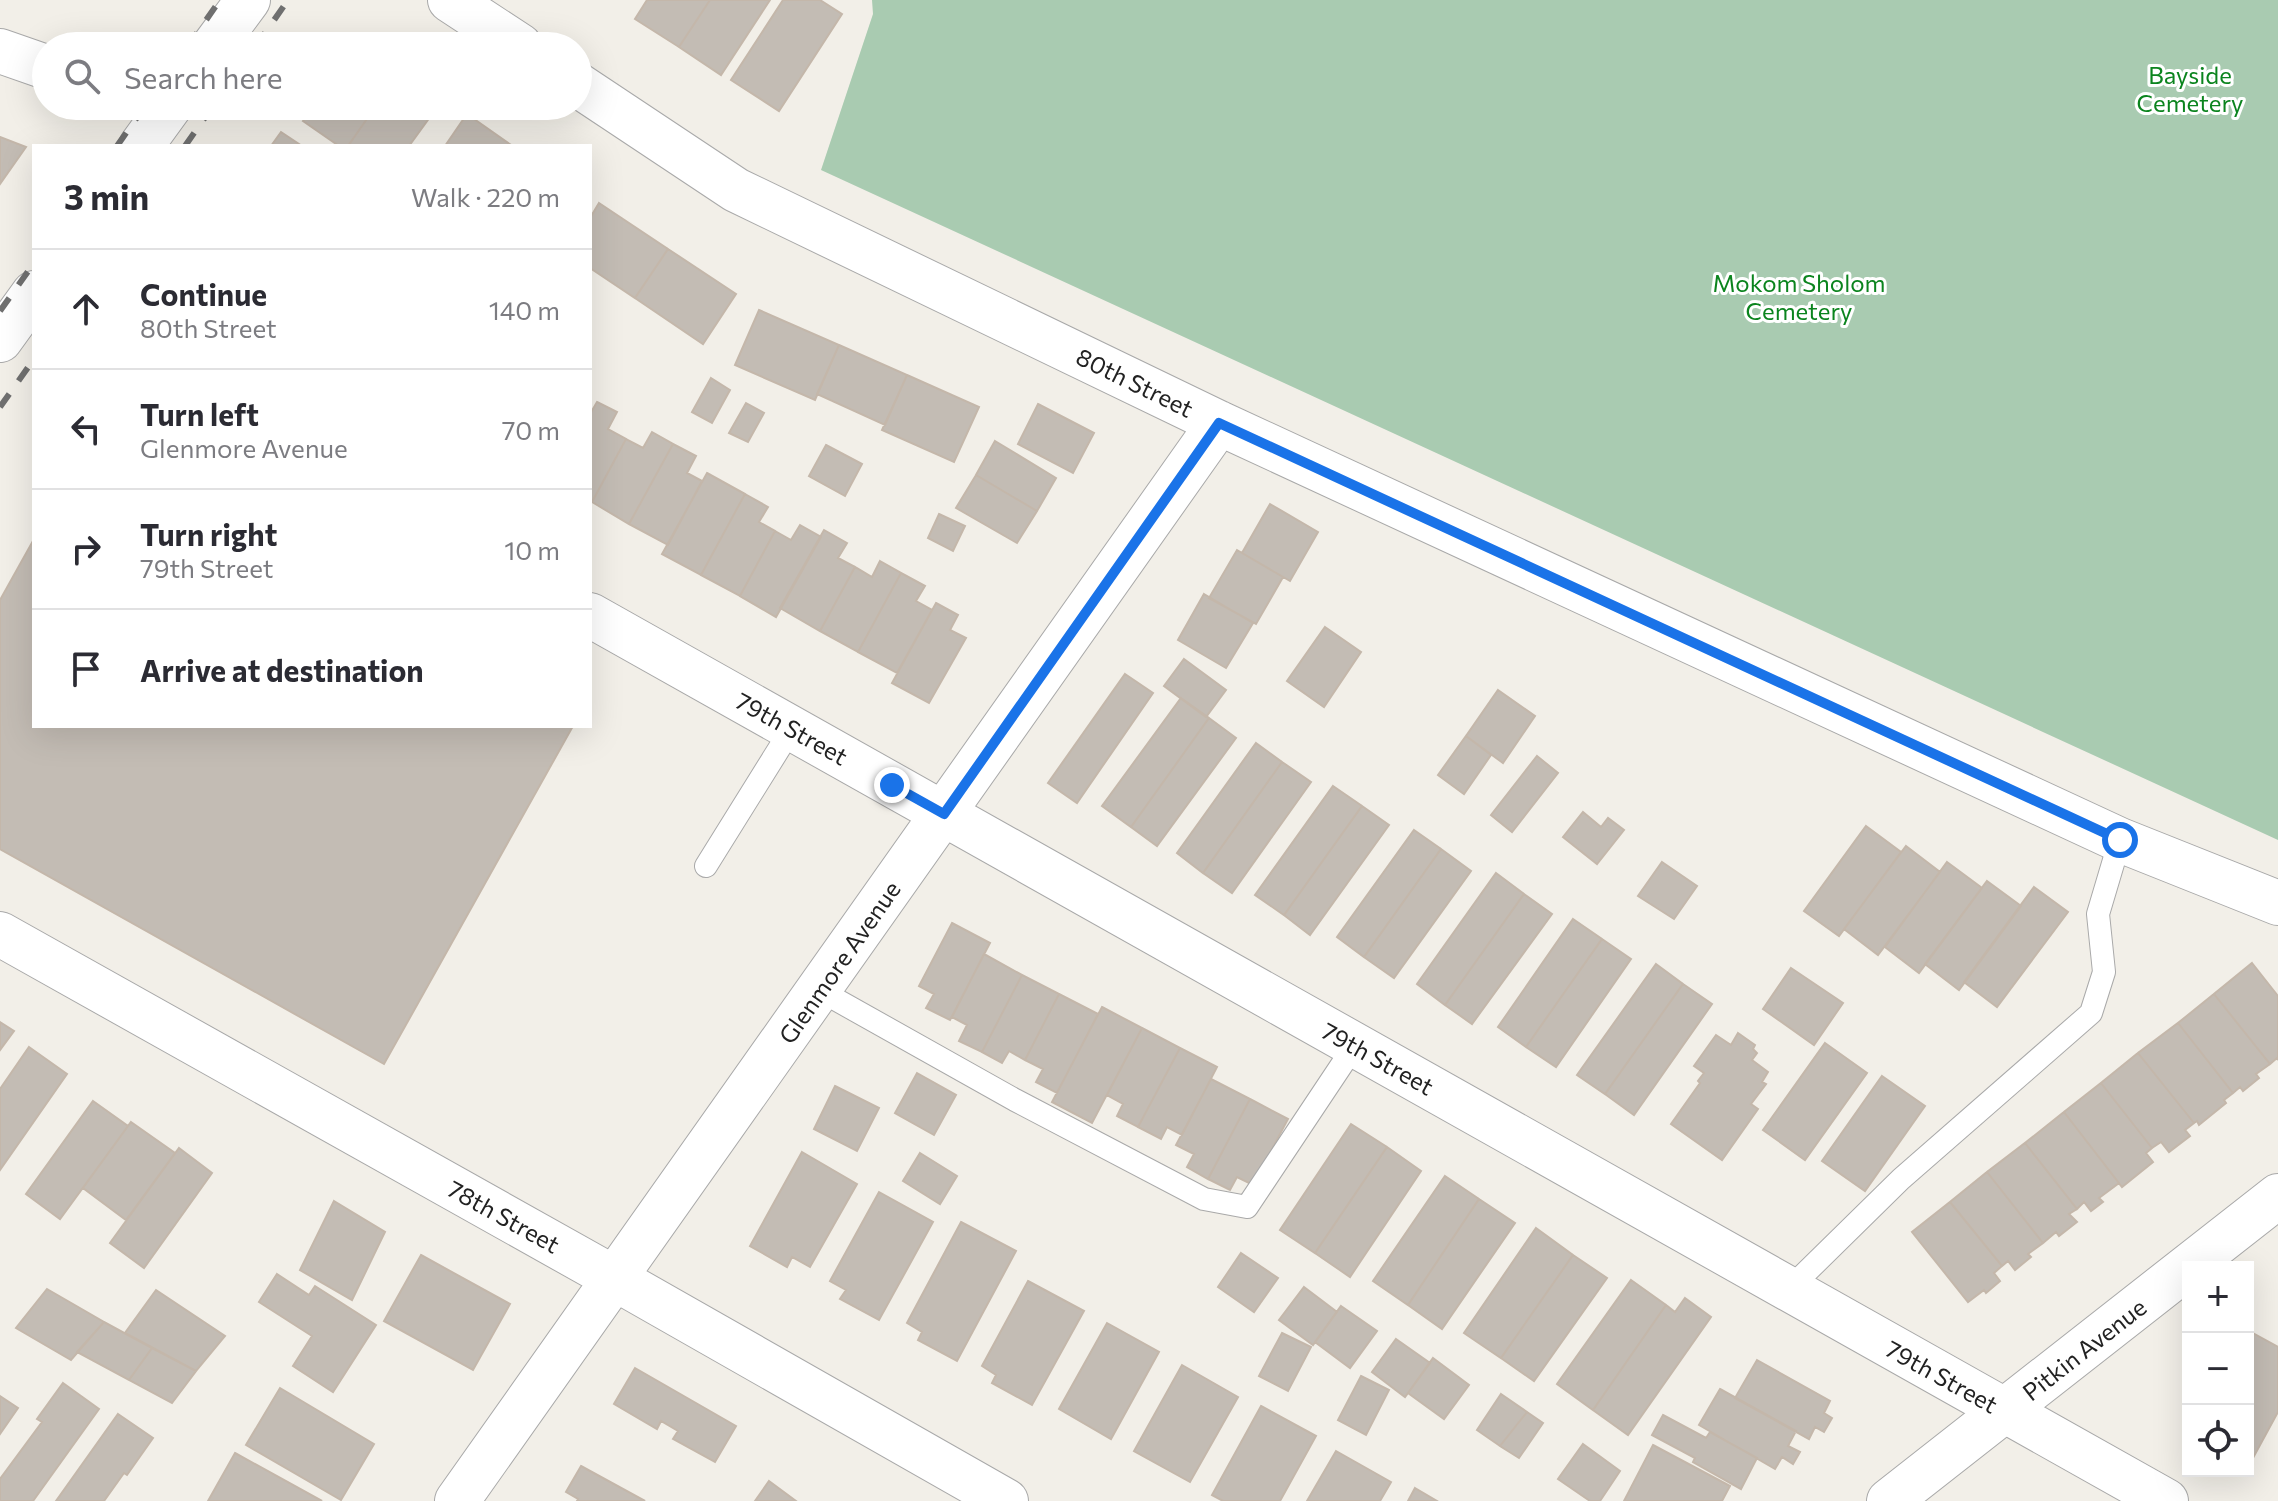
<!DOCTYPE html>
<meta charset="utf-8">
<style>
:root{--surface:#fff;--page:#f2f2f3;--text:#2b2b33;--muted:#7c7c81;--line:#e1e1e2}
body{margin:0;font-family:Commissioner,sans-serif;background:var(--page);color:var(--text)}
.controls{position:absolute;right:24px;bottom:24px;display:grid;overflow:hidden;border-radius:0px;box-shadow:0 8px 32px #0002}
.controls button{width:72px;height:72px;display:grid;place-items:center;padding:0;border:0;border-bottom:2px solid var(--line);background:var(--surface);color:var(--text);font:40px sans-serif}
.stop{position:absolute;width:24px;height:24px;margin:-18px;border:6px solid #1a73e8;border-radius:50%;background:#fff}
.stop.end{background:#1a73e8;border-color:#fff;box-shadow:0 2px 8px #0008}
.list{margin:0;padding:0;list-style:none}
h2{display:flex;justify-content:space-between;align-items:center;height:104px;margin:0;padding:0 32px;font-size:34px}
h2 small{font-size:26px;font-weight:400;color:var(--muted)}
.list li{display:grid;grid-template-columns:52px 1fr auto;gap:24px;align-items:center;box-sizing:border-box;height:120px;padding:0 32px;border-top:2px solid var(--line)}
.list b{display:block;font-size:30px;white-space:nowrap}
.list p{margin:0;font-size:26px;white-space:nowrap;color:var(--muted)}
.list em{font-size:26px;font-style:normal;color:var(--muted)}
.icon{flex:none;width:44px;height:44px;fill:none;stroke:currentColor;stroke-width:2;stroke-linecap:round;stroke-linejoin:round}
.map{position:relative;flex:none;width:2278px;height:1501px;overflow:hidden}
.search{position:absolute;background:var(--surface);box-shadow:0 8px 32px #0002;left:32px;top:32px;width:560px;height:88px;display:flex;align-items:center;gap:20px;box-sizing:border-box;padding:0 28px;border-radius:44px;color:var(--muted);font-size:30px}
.panel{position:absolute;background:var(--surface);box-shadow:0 8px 32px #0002;left:32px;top:144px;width:560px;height:584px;border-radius:0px}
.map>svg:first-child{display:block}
.cemetery{fill:#a9cbb1}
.building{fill:#c3bcb4;stroke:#c4b7aa;stroke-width:2}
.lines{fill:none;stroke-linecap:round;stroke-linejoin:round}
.service-casing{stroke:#a9a9a9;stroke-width:24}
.minor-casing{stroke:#a9a9a9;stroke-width:46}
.tertiary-casing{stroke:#a9a9a9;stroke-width:46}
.service{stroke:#fff;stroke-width:22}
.minor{stroke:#fff;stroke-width:44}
.tertiary{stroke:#fff;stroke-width:44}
.rail{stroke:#707070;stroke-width:6;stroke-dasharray:16 16;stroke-linecap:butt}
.route{stroke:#1a73e8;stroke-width:10}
.labels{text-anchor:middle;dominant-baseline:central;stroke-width:6;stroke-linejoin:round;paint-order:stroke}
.park-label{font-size:24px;fill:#0b841e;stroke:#fff}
.street-label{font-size:24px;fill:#222;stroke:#fff}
</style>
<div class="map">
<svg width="2278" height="1501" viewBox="0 0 2278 1501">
<rect width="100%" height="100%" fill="#f2efe8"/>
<!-- cemetery -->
<path class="cemetery" d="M872,0H2278V840L821,170L873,14Z"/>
<!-- building -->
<path class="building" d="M647,0H710L679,47L635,19Z
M710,0H770L721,75L679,47Z
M783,0H820L842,14L779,111L731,80Z
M314,106H376L348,146H339L303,121Z
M376,106H438L409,146H348Z
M467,114L511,145L510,146H445Z
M281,132L302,146H271Z
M0,137L26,147L0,184Z
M599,203L668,249L635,298L590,268V218Z
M668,249L736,294L703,344L635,298Z
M759,310L839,345L815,400L735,365Z
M839,345L907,375L885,425L817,394Z
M907,375L979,407L954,462L882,430Z
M711,378L730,390L712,423L692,412Z
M597,402L617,412L608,429L626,439L592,502H590V414Z
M746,403L764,413L748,442L729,433Z
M1038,404L1094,433L1073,473L1018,444Z
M652,432L673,444L629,524L592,502L626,439L643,448Z
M995,441L1056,478L1037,511L976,475Z
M673,444L696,456L687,473L702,481L668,545L629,524Z
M826,445L862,464L845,496L809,476Z
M707,473L745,494L701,575L662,554Z
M976,475L1037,511L1017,543L956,508Z
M745,494L768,507L759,522L775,531L740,596L701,575Z
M1270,504L1318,532L1290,581L1242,553Z
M939,514L965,526L953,551L928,538Z
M800,525L821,537L776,617L740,596L775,531L791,540Z
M824,530L847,543L838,558L855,567L820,631L780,608Z
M34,539V726H573L384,1064L0,849V600Z
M1237,550L1283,577L1256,624L1209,598Z
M880,561L901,573L858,652L820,631L855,567L872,577Z
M901,573L925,586L916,601L932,610L897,673L858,652Z
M1204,594L1253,623L1226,668L1178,640Z
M936,603L958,615L950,630L966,638L929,703L892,683Z
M1325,627L1361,652L1324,707L1287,681Z
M1184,659L1226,690L1206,717L1164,686Z
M1125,674L1153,693L1077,803L1048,783Z
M1498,690L1535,716L1503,763L1466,736Z
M1181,698L1209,718L1131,827L1102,806Z
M1209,718L1236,738L1157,846L1131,827Z
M1466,736L1491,755L1464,794L1438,775Z
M1256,743L1282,762L1203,873L1177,853Z
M1537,756L1558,773L1512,832L1491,815Z
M1282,762L1311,782L1232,893L1203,873Z
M1333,786L1362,806L1284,915L1255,895Z
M1362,806L1389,825L1310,935L1284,915Z
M1583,812L1601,827L1608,818L1624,830L1597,864L1563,837Z
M1866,826L1901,852L1839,936L1804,911Z
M1414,830L1441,849L1364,957L1337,937Z
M1906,846L1940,872L1878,955L1844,929Z
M1441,849L1471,871L1394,978L1364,957Z
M1662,862L1697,886L1674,919L1638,896Z
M1947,862L1982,888L1919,973L1885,947Z
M1496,873L1524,894L1445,1005L1417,984Z
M1987,881L2021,906L1959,990L1925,964Z
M2034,887L2068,912L1997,1007L1964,982Z
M1524,894L1552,914L1472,1024L1445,1005Z
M1573,919L1602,939L1526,1047L1498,1027Z
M952,923L990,943L950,1020L926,1008L934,994L919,986Z
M1602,939L1631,959L1556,1067L1526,1047Z
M984,954L1022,975L982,1052L959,1041L967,1025L952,1017Z
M2252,963L2278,996V1060L2277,1058L2270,1064L2214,994Z
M1656,964L1683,984L1605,1094L1577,1075Z
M1791,968L1843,1003L1814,1045L1763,1009Z
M1022,975L1059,994L1025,1060L1009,1051L1002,1063L982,1052Z
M1683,984L1712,1004L1634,1115L1605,1094Z
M1059,994L1098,1014L1057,1093L1036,1082L1043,1069L1025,1060Z
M2214,994L2270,1064L2256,1074L2259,1078L2243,1091L2240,1087L2233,1093L2178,1023Z
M1102,1007L1142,1028L1092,1123L1052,1102Z
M0,1022L14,1031L0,1050Z
M2178,1023L2233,1093L2224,1100L2226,1103L2199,1125L2197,1121L2194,1123L2138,1053Z
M1142,1028L1180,1048L1138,1127L1117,1116L1123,1104L1107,1095Z
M1738,1033L1755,1045L1753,1049L1757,1053L1752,1060L1768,1072L1762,1082L1766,1084L1751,1104L1758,1109L1722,1160L1671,1124L1700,1083L1698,1081L1704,1073L1694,1066L1716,1035L1731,1045Z
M1825,1043L1867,1073L1805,1160L1763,1130Z
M29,1047L67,1074L0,1170V1089Z
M1180,1048L1217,1067L1182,1135L1167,1127L1161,1139L1138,1127Z
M2138,1053L2194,1123L2185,1130L2190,1136L2169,1152L2161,1142L2152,1148L2101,1083Z
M917,1073L956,1095L934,1135L895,1113Z
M1882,1076L1925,1106L1865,1191L1822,1161Z
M1211,1079L1250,1099L1208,1179L1187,1167L1194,1154L1176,1145Z
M2101,1083L2152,1148L2146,1153L2153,1162L2122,1187L2064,1112Z
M835,1086L879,1108L857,1151L814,1129Z
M1250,1099L1288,1119L1253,1185L1237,1177L1230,1190L1208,1179Z
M93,1101L128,1126L60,1219L26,1194Z
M2064,1112L2119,1183L2099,1198L2103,1202L2091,1211L2084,1202L2077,1209L2025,1143Z
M131,1122L175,1153L126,1220L83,1188Z
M1351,1124L1387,1147L1315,1253L1280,1230Z
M2025,1143L2077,1209L2069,1214L2077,1222L2059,1236L2056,1232L2043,1243L1987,1172Z
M1387,1147L1421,1171L1350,1277L1315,1253Z
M179,1148L212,1173L144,1268L110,1243Z
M802,1152L857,1184L810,1267L792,1257L787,1267L750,1246Z
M920,1153L957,1176L940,1204L903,1181Z
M1987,1172L2043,1243L2028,1254L2031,1257L2015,1270L2008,1261L2002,1266L1950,1202Z
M1445,1176L1479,1199L1408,1305L1373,1281Z
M879,1192L933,1222L879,1320L840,1299L846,1290L830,1281Z
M1479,1199L1515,1223L1442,1329L1408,1305Z
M334,1201L385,1232L352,1300L300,1270Z
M1950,1202L2002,1266L1994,1273L2000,1281L1986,1293L1984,1290L1968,1302L1912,1232Z
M961,1222L1016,1251L957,1361L918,1340L922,1332L907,1323Z
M1536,1228L1573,1255L1501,1358L1464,1333Z
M1241,1253L1278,1278L1254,1312L1218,1287Z
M421,1255L510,1304L473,1370L384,1321Z
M1573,1255L1607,1278L1534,1381L1501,1358Z
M277,1274L309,1295L315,1286L376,1325L333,1392L293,1366L312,1336L259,1302Z
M1631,1280L1666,1305L1593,1410L1557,1384Z
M1028,1281L1084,1311L1032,1405L992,1383L996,1375L982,1366Z
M1304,1287L1337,1312L1313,1345L1279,1320Z
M47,1289L104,1322L71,1360L16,1328Z
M156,1290L225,1336L196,1371L125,1333Z
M1685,1298L1711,1317L1628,1435L1593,1410L1666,1305L1675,1312Z
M1341,1306L1377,1331L1350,1368L1315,1342Z
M104,1322L152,1348L129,1380L77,1352Z
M1107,1323L1159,1352L1111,1439L1059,1409Z
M2251,1332L2278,1347V1412L2253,1458L2248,1454V1337Z
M1282,1333L1311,1347L1288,1391L1259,1376Z
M1396,1339L1430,1363L1405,1397L1372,1372Z
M152,1348L196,1371L172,1403L129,1380Z
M1433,1358L1469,1385L1444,1419L1408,1393Z
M1757,1360L1830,1401L1824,1413L1832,1418L1824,1432L1815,1427L1809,1439L1735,1398Z
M1182,1365L1238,1397L1190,1482L1134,1451Z
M635,1368L736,1426L715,1462L673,1439L678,1431L661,1421L657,1429L614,1404Z
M1361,1376L1389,1390L1366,1435L1338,1420Z
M63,1383L99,1409L33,1501H0V1479L42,1422L37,1419Z
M280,1388L374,1444L341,1500L246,1445Z
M1720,1389L1796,1431L1788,1446L1800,1452L1793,1464L1782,1457L1775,1469L1699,1425Z
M1501,1394L1527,1412L1500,1446L1477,1430Z
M0,1396L18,1408L0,1434Z
M1261,1406L1316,1436L1280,1501H1223L1212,1495Z
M1527,1412L1543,1423L1519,1458L1500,1446Z
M118,1414L153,1438L127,1475L124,1473L104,1501H56Z
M1663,1415L1706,1438L1710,1432L1757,1458L1741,1489L1693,1462L1695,1458L1652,1435Z
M1583,1444L1620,1471L1600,1501H1590L1558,1479Z
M1653,1445L1730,1486L1722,1501H1624Z
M1336,1451L1391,1482L1380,1501H1307Z
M235,1453L322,1501H208Z
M581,1466L645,1501H577L578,1499L566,1492Z
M769,1481L796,1501H755Z
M1415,1488L1437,1501H1408Z"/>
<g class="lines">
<!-- service casing -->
<g class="service-casing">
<path id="service" d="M706,866L792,728
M819,990L1015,1100L1204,1199L1247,1207L1355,1045
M1788,1290L1901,1179L2091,1013L2104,972L2098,914L2120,840"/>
</g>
<!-- minor casing -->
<g class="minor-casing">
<path id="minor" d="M450,0L520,46
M0,51L46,67
M578,85L736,190L1219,423L2120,840L2278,903
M590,615L2166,1501
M0,934L614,1278L1006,1501
M457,1501L1219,423"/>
</g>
<!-- tertiary casing -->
<g class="tertiary-casing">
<path id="tertiary" d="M214,46L248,0
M141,146L170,106
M0,340L34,293
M1889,1501L2278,1196"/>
</g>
<!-- service -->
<use href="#service" class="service"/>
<!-- minor -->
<use href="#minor" class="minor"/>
<!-- tertiary -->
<use href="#tertiary" class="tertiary"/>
<!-- rail -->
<path class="rail" d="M188,46L220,0
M256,46L288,0
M117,146L145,106
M185,146L213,106
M0,311L34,263
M0,407L34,359"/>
</g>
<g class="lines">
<!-- route -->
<path class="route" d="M892,785L944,814L1219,423L2120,840"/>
</g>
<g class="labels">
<!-- park labels -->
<g class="park-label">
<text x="2190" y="74">Bayside<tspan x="2190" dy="28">Cemetery</tspan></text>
<text x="1799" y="282">Mokom Sholom<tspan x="1799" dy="28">Cemetery</tspan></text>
</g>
<!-- street labels -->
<g class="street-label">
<text transform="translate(1135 382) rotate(26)">80th Street</text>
<text transform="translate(792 728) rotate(29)">79th Street</text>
<text transform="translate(839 962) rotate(-55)">Glenmore Avenue</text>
<text transform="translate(1378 1058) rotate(29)">79th Street</text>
<text transform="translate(504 1216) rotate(29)">78th Street</text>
<text transform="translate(2084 1349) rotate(-38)">Pitkin Avenue</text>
<text transform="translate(1942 1376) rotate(29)">79th Street</text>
</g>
</g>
</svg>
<div class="controls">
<button>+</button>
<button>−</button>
<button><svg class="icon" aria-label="locate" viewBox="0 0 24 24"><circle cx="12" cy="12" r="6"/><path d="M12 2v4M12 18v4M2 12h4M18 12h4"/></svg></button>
</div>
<div class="stop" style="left:2120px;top:840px"></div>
<div class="stop end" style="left:892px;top:785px"></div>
<div class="search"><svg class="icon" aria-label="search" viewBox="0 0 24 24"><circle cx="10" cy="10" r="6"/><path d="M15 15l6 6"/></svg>Search here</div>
<section class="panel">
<h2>3 min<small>Walk · 220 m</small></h2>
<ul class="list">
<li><svg class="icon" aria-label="ahead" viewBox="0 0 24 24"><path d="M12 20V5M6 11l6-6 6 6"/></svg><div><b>Continue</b><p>80th Street</p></div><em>140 m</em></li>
<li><svg class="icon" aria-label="left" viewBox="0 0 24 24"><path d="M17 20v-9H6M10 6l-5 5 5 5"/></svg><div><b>Turn left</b><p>Glenmore Avenue</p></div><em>70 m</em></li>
<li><svg class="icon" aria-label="right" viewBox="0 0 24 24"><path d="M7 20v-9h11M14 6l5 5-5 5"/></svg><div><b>Turn right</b><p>79th Street</p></div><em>10 m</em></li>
<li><svg class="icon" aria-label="arrive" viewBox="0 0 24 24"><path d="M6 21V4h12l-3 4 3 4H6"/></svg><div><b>Arrive at destination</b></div></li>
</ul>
</section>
</div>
